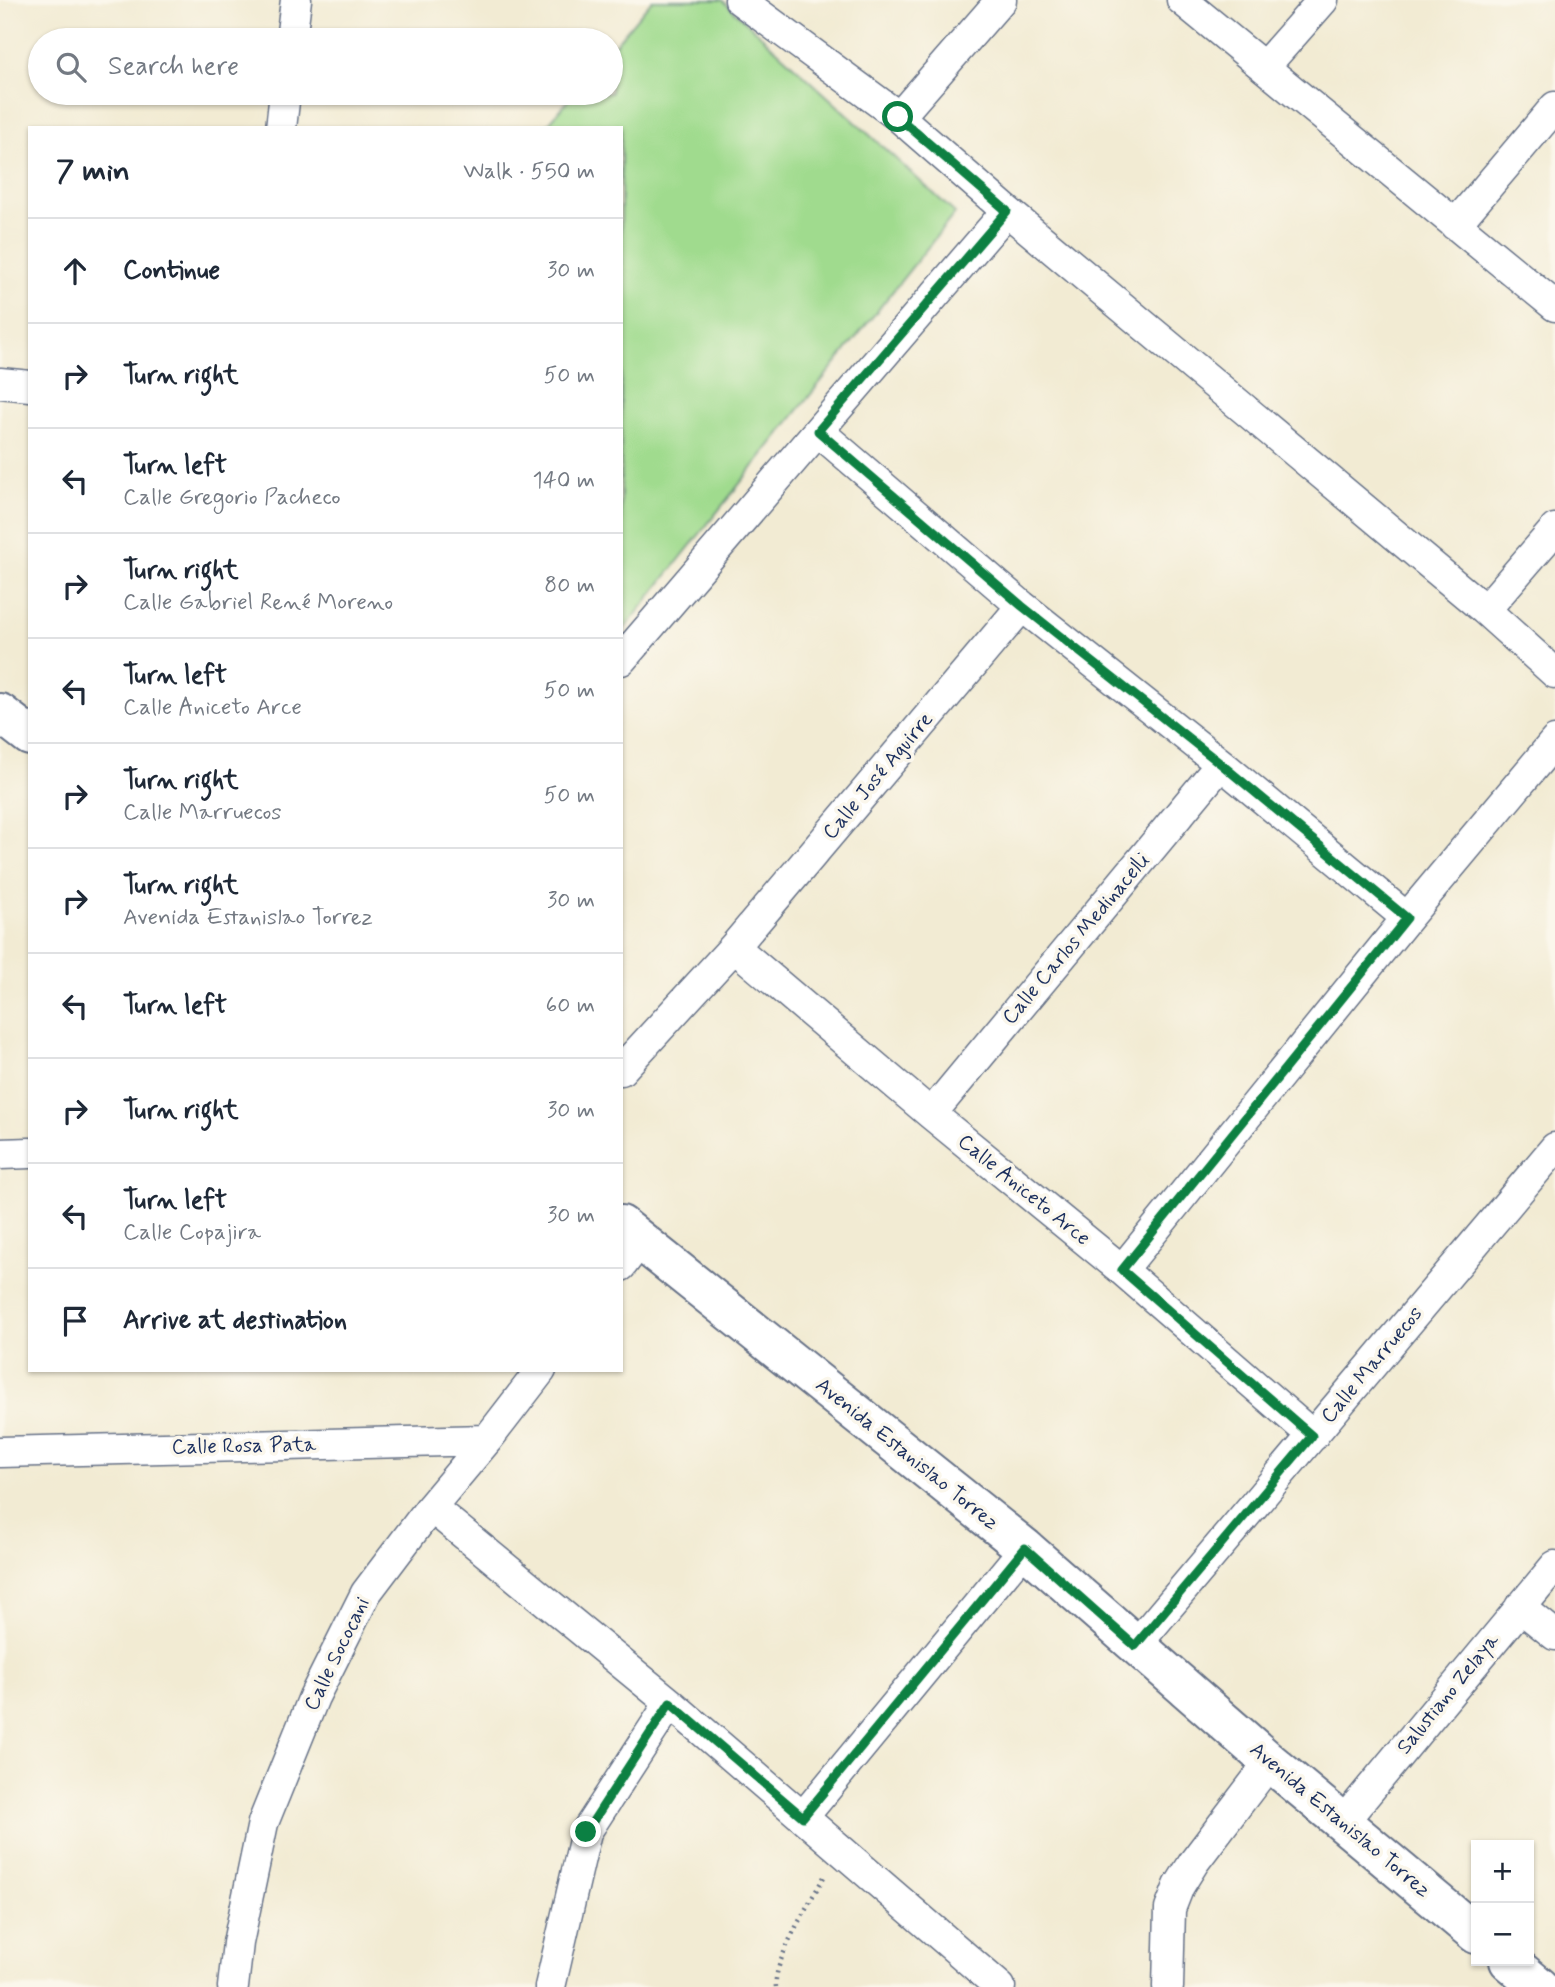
<!DOCTYPE html>
<meta charset="utf-8">
<style>
:root{--surface:#fff;--page:#f2f2f3;--text:#1f2937;--muted:#747a83;--line:#e0e1e3}
body{margin:0;font-family:Mynerve,sans-serif;background:var(--page);color:var(--text)}
.controls{position:absolute;right:21px;bottom:21px;display:grid;overflow:hidden;border-radius:0px;box-shadow:0 2px 5px #0004}
.controls button{width:63px;height:63px;display:grid;place-items:center;padding:0;border:0;border-bottom:2px solid var(--line);background:var(--surface);color:var(--text);font:35px sans-serif}
.stop{position:absolute;width:21px;height:21px;margin:-16px;border:5px solid #0b8043;border-radius:50%;background:#fff}
.stop.end{background:#0b8043;border-color:#fff;box-shadow:0 2px 7px #0008}
.list{margin:0;padding:0;list-style:none}
h2{display:flex;justify-content:space-between;align-items:center;height:91px;margin:0;padding:0 28px;font-size:30px}
h2 small{font-size:23px;font-weight:400;color:var(--muted)}
.list li{display:grid;grid-template-columns:46px 1fr auto;gap:21px;align-items:center;box-sizing:border-box;height:105px;padding:0 28px;border-top:2px solid var(--line)}
.list b{display:block;font-size:26px;white-space:nowrap}
.list p{margin:0;font-size:23px;white-space:nowrap;color:var(--muted)}
.list em{font-size:23px;font-style:normal;color:var(--muted)}
.icon{flex:none;width:38px;height:38px;fill:none;stroke:currentColor;stroke-width:2;stroke-linecap:round;stroke-linejoin:round}
.map{position:relative;flex:none;width:1555px;height:1987px;overflow:hidden}
.search{position:absolute;background:var(--surface);box-shadow:0 2px 5px #0004;left:28px;top:28px;width:595px;height:77px;display:flex;align-items:center;gap:18px;box-sizing:border-box;padding:0 24px;border-radius:38px;color:var(--muted);font-size:26px}
.panel{position:absolute;background:var(--surface);box-shadow:0 2px 5px #0004;left:28px;top:126px;width:595px;height:1246px;border-radius:0px}
.map>svg:first-child{display:block}
.green{fill:#a0db8e;stroke:#5e8576;stroke-width:2}
.lines{fill:none;stroke-linecap:round;stroke-linejoin:round}
.street-casing{stroke:#667187;stroke-width:33}
.secondary-casing{stroke:#667187;stroke-width:42}
.path{stroke:#667187;stroke-width:4.5;stroke-dasharray:2 5;stroke-linecap:butt}
.street{stroke:#fff;stroke-width:30}
.secondary{stroke:#fff;stroke-width:38}
.route{stroke:#0b8043;stroke-width:9}
.labels{text-anchor:middle;dominant-baseline:central;stroke-width:7;stroke-linejoin:round;paint-order:stroke}
.street-label{font-size:21px;fill:#1b2f5e;stroke:#fbf7ec}
</style>
<div class="map">
<svg width="1555" height="1987" viewBox="0 0 1555 1987">
<rect width="100%" height="100%" fill="#fbf7ec"/>
<filter id="ink" filterUnits="userSpaceOnUse"><feTurbulence type="fractalNoise" baseFrequency=".0143" numOctaves="2"/><feDisplacementMap in="SourceGraphic" scale="14" xChannelSelector="R" yChannelSelector="G"/><feConvolveMatrix kernelMatrix="1 2 1 2 8 2 1 2 1" color-interpolation-filters="sRGB"/></filter>
<filter id="wash" filterUnits="userSpaceOnUse"><feTurbulence type="fractalNoise" baseFrequency=".00686" numOctaves="4" result="noise"/><feDisplacementMap in="SourceGraphic" scale="28" xChannelSelector="R" yChannelSelector="G"/><feGaussianBlur stdDeviation="1.57" result="paint"/><feColorMatrix in="noise" values="0 0 0 0 0 0 0 0 0 0 0 0 0 0 0 0 0 1.4 0 .05"/><feComposite in="paint" operator="in"/></filter>
<g filter="url(#wash)">
<rect width="100%" height="100%" fill="#f2ebd3"/>
<!-- green -->
<path class="green" d="M652,0H722L955,213L621,633V128H545L574,93H611V49Z"/>
</g>
<g filter="url(#ink)">
<g class="lines">
<!-- street casing -->
<g class="street-casing">
<path id="street" d="M740,0L899,117L1007,211L1485,610L1555,673
M1182,0L1555,306
M291,40L296,0
M1264,67L1323,0
M899,117L1001,0
M281,128L285,93
M1455,225L1555,107
M0,383L30,386
M818,431L1022,606L1221,764L1407,918
M1485,610L1555,529
M621,660L1007,211
M734,947L931,1114L1122,1270L1313,1436
M621,1070L734,947L1022,606
M931,1114L1221,764
M0,1154L30,1153
M621,1266L640,1241
M1122,1270L1407,918L1555,741
M0,1452L487,1440
M431,1507L670,1703L1000,1987
M1520,1607L1555,1635
M1135,1646L1555,1148
M803,1817L1025,1548
M1342,1823L1555,1566
M233,1987L238,1943L263,1823L314,1697L366,1593L431,1507L487,1440L541,1370
M550,1987L586,1832L670,1703
M1168,1987L1170,1909L1179,1886L1194,1862L1270,1762"/>
</g>
<!-- secondary casing -->
<g class="secondary-casing">
<path id="secondary" d="M0,713L30,736
M621,1225L1025,1548L1270,1762L1476,1934
M1509,1961L1540,1987"/>
</g>
<!-- path -->
<path class="path" d="M776,1987C772,1963 811,1900 824,1877"/>
<!-- street -->
<use href="#street" class="street"/>
<!-- secondary -->
<use href="#secondary" class="secondary"/>
</g>
</g>
<g class="lines" filter="url(#ink)">
<!-- route -->
<path class="route" d="M586,1832L670,1703L803,1817L1025,1548L1135,1646L1312,1436L1122,1270L1407,918L1221,764L1022,606L818,431L1007,211L898,117"/>
</g>
<g class="labels">
<!-- street labels -->
<g class="street-label">
<text transform="translate(878 776) rotate(-50)">Calle José Aguirre</text>
<text transform="translate(1076 939) rotate(-50)">Calle Carlos Medinacelli</text>
<text transform="translate(1024 1190) rotate(39)">Calle Aniceto Arce</text>
<text transform="translate(1372 1365) rotate(-50)">Calle Marruecos</text>
<text transform="translate(244 1446) rotate(-1)">Calle Rosa Pata</text>
<text transform="translate(907 1454) rotate(39)">Avenida Estanislao Torrez</text>
<text transform="translate(337 1654) rotate(-64)">Calle Sococani</text>
<text transform="translate(1448 1694) rotate(-51)">Salustiano Zelaya</text>
<text transform="translate(1340 1820) rotate(40)">Avenida Estanislao Torrez</text>
</g>
</g>
</svg>
<div class="controls">
<button>+</button>
<button>−</button>
</div>
<div class="stop" style="left:898px;top:117px"></div>
<div class="stop end" style="left:586px;top:1832px"></div>
<div class="search"><svg class="icon" aria-label="search" viewBox="0 0 24 24"><circle cx="10" cy="10" r="6"/><path d="M15 15l6 6"/></svg>Search here</div>
<section class="panel">
<h2>7 min<small>Walk · 550 m</small></h2>
<ul class="list">
<li><svg class="icon" aria-label="ahead" viewBox="0 0 24 24"><path d="M12 20V5M6 11l6-6 6 6"/></svg><div><b>Continue</b></div><em>30 m</em></li>
<li><svg class="icon" aria-label="right" viewBox="0 0 24 24"><path d="M7 20v-9h11M14 6l5 5-5 5"/></svg><div><b>Turn right</b></div><em>50 m</em></li>
<li><svg class="icon" aria-label="left" viewBox="0 0 24 24"><path d="M17 20v-9H6M10 6l-5 5 5 5"/></svg><div><b>Turn left</b><p>Calle Gregorio Pacheco</p></div><em>140 m</em></li>
<li><svg class="icon" aria-label="right" viewBox="0 0 24 24"><path d="M7 20v-9h11M14 6l5 5-5 5"/></svg><div><b>Turn right</b><p>Calle Gabriel René Moreno</p></div><em>80 m</em></li>
<li><svg class="icon" aria-label="left" viewBox="0 0 24 24"><path d="M17 20v-9H6M10 6l-5 5 5 5"/></svg><div><b>Turn left</b><p>Calle Aniceto Arce</p></div><em>50 m</em></li>
<li><svg class="icon" aria-label="right" viewBox="0 0 24 24"><path d="M7 20v-9h11M14 6l5 5-5 5"/></svg><div><b>Turn right</b><p>Calle Marruecos</p></div><em>50 m</em></li>
<li><svg class="icon" aria-label="right" viewBox="0 0 24 24"><path d="M7 20v-9h11M14 6l5 5-5 5"/></svg><div><b>Turn right</b><p>Avenida Estanislao Torrez</p></div><em>30 m</em></li>
<li><svg class="icon" aria-label="left" viewBox="0 0 24 24"><path d="M17 20v-9H6M10 6l-5 5 5 5"/></svg><div><b>Turn left</b></div><em>60 m</em></li>
<li><svg class="icon" aria-label="right" viewBox="0 0 24 24"><path d="M7 20v-9h11M14 6l5 5-5 5"/></svg><div><b>Turn right</b></div><em>30 m</em></li>
<li><svg class="icon" aria-label="left" viewBox="0 0 24 24"><path d="M17 20v-9H6M10 6l-5 5 5 5"/></svg><div><b>Turn left</b><p>Calle Copajira</p></div><em>30 m</em></li>
<li><svg class="icon" aria-label="arrive" viewBox="0 0 24 24"><path d="M6 21V4h12l-3 4 3 4H6"/></svg><div><b>Arrive at destination</b></div></li>
</ul>
</section>
</div>
